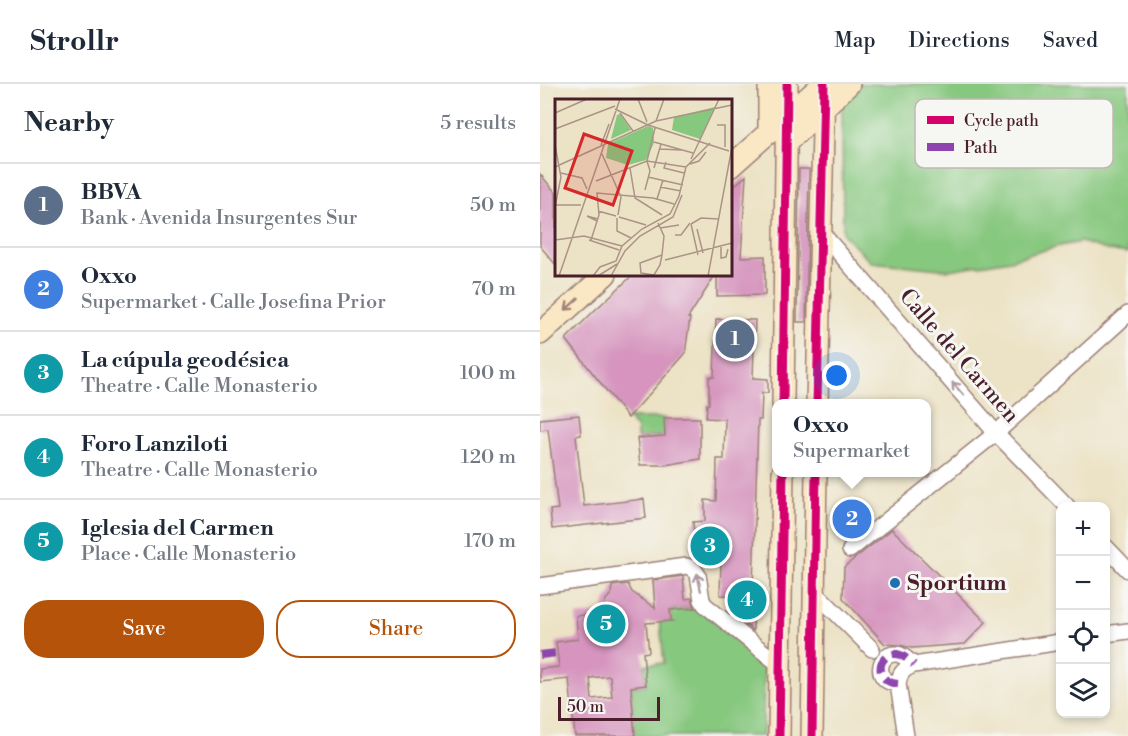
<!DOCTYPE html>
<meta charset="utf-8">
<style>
:root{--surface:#fff;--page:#f6f6f7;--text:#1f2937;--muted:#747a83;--line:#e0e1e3;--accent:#b45309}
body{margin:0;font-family:"Libre Bodoni",serif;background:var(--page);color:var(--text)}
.controls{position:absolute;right:18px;bottom:18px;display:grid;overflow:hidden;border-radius:12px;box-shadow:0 3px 9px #0003}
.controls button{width:54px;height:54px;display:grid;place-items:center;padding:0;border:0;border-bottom:2px solid var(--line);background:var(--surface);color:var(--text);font:30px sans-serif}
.scale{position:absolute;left:18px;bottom:15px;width:102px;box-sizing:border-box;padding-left:6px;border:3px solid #4a1f2b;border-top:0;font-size:16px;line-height:21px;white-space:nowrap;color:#4a1f2b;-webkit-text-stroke:4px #f6f6f2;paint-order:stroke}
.you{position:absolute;left:297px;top:292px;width:21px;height:21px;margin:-15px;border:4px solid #fff;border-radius:50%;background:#1a73e8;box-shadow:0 0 0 9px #1a73e833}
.badge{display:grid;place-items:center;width:39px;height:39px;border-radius:50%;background:var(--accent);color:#fff;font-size:20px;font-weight:700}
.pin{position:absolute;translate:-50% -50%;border:3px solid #fff;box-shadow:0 2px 6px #0006}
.popup{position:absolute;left:232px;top:315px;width:159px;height:78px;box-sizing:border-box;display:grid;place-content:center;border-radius:12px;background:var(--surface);filter:drop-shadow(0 2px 4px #0005);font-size:20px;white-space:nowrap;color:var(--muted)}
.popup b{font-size:22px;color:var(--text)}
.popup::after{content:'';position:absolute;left:50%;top:100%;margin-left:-12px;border:12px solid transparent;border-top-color:var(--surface)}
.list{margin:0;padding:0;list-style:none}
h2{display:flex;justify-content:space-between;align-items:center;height:78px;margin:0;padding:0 24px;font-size:26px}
h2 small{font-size:20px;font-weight:400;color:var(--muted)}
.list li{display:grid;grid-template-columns:39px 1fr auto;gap:18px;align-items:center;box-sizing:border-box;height:84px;padding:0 24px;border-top:2px solid var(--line)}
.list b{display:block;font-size:22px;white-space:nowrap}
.list p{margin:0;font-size:20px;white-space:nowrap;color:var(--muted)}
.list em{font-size:20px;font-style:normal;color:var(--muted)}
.actions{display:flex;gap:12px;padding:18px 24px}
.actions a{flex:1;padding:14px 0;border:2px solid var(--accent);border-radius:24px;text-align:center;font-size:21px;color:var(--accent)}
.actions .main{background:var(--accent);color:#fff}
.icon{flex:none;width:33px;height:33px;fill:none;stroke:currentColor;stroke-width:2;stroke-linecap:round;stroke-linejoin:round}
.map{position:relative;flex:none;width:588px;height:652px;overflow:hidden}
header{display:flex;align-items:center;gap:36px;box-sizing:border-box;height:84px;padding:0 30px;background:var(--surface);border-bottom:2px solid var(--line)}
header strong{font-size:28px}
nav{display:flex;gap:33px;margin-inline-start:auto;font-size:21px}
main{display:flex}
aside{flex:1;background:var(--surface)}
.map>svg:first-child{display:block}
.green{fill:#87c87f;stroke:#687455;stroke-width:1.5}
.building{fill:#d694be;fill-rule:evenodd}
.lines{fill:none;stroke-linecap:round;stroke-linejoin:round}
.street-casing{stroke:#9b8078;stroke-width:18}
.secondary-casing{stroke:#9b8078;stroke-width:24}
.street{stroke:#fff;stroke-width:15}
.secondary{stroke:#fae7c3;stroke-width:21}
.quiet{stroke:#8e44ad;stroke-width:8;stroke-dasharray:15 8;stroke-linecap:butt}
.cycleway-casing{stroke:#f6f6f2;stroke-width:13}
.cycleway{stroke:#d6006c;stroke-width:9}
.oneway{stroke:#a28377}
.oneway2{stroke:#ae9aa0}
.poi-dot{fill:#1f6fb2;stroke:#f6f6f2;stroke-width:2}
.labels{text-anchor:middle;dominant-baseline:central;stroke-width:6;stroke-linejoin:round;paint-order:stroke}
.street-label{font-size:22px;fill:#4a1f2b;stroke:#f6f6f2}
.poi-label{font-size:22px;font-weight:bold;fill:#4a1f2b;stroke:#f6f6f2;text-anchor:start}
.inset-road{fill:none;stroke:#ab9487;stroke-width:1.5}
.view{fill:#d62828;fill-opacity:0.15;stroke:#d62828;stroke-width:3}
.inset-edge{fill:none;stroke:#4a1f2b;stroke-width:3}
.key{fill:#f6f6f2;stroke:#c2b6b6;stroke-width:1.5}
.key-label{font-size:16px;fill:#4a1f2b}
</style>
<header>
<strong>Strollr</strong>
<nav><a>Map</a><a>Directions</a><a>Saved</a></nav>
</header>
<main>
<aside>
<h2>Nearby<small>5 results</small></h2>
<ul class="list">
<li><span class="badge" style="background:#5c6f8a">1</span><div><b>BBVA</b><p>Bank · Avenida Insurgentes Sur</p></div><em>50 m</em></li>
<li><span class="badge" style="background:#3f7fe0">2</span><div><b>Oxxo</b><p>Supermarket · Calle Josefina Prior</p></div><em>70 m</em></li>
<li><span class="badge" style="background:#0f9aa8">3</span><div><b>La cúpula geodésica</b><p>Theatre · Calle Monasterio</p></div><em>100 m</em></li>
<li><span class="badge" style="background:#0f9aa8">4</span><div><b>Foro Lanziloti</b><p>Theatre · Calle Monasterio</p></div><em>120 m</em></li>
<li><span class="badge" style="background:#0f9aa8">5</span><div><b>Iglesia del Carmen</b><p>Place · Calle Monasterio</p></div><em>170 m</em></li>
</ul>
<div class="actions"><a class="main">Save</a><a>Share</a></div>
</aside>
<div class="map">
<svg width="588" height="652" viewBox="0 0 588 652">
<rect width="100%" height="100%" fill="#f6f6f2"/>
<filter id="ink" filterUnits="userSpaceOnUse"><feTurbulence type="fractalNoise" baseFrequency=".0167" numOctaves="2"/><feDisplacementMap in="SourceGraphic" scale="12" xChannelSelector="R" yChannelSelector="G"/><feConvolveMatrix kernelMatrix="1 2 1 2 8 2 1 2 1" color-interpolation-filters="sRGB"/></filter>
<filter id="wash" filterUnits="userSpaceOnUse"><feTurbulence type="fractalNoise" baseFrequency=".008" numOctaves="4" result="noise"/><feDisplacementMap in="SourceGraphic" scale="24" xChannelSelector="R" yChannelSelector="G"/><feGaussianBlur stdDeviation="1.35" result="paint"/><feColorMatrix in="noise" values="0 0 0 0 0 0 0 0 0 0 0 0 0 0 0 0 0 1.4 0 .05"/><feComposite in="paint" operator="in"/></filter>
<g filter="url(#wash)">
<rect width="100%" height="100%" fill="#ece2c5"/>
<!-- green -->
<path class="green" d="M316,0H588V169L567,166L541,158L519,162L470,176L409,186L331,178L303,150L302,13Z
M88,334H124L125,352L97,354V345Z
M159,524L224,580L223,652H95L91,603L106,601L104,581L124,579L120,538L131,537L130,526Z"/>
<g id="blocks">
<!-- building -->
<path class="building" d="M259,85H269L266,238H257Z
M0,90L16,109V181L0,162Z
M206,92L201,173L225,172V211L177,212V190H190V105Z
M94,190H176L148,234H150L145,270L88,334L26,255L55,226Z
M176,235L215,236L213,294L228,295V309H222L221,336H218L213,503L214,502V506L221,512H214L213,547L190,526L205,512L180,511L181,478H165L158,473L155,466L157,450H154L153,438L165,437V416L176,417L177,375H184L185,335L166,334L167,320H169V293H174Z
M39,331L41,351L36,352L44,422L104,415L106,434L12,445L10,426L18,425L8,345L0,346V335Z
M124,334H160V375L125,381H100L97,354L125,352Z
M352,445L446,538L425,560L372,564L359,561L345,560L303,514L304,483Z
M143,492L145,515L152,514L155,524L130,526L131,536L133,537L106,539L109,568L103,569L106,601L91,603L95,652H35L29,595L0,598V585L19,583L16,558L38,555L36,532L64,528L65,517L71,510L72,502L88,500L92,508L115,524L113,496ZM70,592L72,613L52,615L50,594Z"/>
</g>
</g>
<g filter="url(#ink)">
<use href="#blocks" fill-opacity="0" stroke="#9b8078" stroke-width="1.5"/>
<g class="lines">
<!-- street casing -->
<g class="street-casing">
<path id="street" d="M280,147L456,349L527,422
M566,463L588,486
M310,466L456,349L588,230
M0,502L146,482C152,483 155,486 158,491L162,516L165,521L241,582
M274,507L332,565
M566,550L588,547
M358,600C332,598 338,568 357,570C364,571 369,577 374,581
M366,652L358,600C360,588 364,585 374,581L520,558"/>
</g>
<!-- secondary casing -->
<g class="secondary-casing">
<path id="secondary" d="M229,49V0
M246,59L309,0
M190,83L283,0
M0,250L66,190
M243,320L247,0
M277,320L284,0
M239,652L243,388
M272,652L276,388"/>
</g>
<!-- street -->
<use href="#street" class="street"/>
<!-- secondary -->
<use href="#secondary" class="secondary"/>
<!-- quiet -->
<path class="quiet" d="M0,571L18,569
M358,600C332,598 338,568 357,570C364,571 369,577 374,581"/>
<!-- cycleway casing -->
<g class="cycleway-casing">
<path id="cycleway" d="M243,320L247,0
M277,320L284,0
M239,652L243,388
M272,652L276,388"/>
</g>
<!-- cycleway -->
<use href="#cycleway" class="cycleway"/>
</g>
<!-- one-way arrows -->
<defs><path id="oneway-shaft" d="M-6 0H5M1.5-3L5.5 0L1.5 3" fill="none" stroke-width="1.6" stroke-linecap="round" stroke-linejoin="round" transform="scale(1.5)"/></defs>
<use class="oneway" href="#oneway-shaft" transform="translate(32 220) rotate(138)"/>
<g class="oneway2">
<use href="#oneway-shaft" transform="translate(418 305) rotate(-131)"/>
<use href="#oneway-shaft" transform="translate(159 498) rotate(-102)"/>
</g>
</g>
<!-- markers -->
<circle class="poi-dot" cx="355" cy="499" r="6"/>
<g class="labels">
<!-- street labels -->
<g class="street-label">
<text transform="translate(419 272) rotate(49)">Calle del Carmen</text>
</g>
<!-- poi labels -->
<g class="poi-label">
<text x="367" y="499">Sportium</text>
</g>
</g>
<!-- overview -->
<g transform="translate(15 15)">
<rect width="177" height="177" fill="#ece2c5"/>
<path d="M160,8L145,40L117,31L119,18ZM65,15L76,31L56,40L62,16ZM93,27L98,29L99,44L91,61L73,66L51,59L53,45Z" fill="#87c87f"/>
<path class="inset-road" d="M83,0L92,23M60,10L93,26L174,52M0,14L32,0M65,14L78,32M101,22L109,0M162,26H170V48M0,30L60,7M99,43L138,54M0,46L6,78L0,108M46,46L54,25M105,50L126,51M47,55L66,98L63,116M136,60L164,0M92,62L100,29M111,63L109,69L129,74M135,65L144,62L151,53M0,68L101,22L177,6M75,69L80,99L107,116M99,69L106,45M6,74L27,79L32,90M93,78L128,86M41,82L92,62L131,68M105,88L126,92M90,91L95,72L92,62M102,100L108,81M1,106H26M43,112L61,117M64,118L91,126M62,119V132L76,139M42,122L32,117L43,120M103,124L109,137L107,156L105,166L99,176L86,174L85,164L107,156M136,125L143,156M136,125L146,119L164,120M105,129L124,126M142,130L148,154M120,136H126L135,124M0,141L29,137L67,147M34,141L64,151M36,141L44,116L42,94L98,99L119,105M166,148V159L171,158L173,150M110,161L177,144M4,177L65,0M38,177L45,168L61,162L67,147L87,130L115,115L124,97L131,68L155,44M43,177L62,165M56,177L70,152L85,137L118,118L127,96M153,177L177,48"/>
<path class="view" d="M29,35L77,52L58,106L10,89Z"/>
<rect width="177" height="177" class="inset-edge"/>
</g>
<!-- legend -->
<rect x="375" y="15" width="198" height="69" rx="9" class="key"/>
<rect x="387" y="32" width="27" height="8" fill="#d6006c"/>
<rect x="387" y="59" width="27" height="8" fill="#8e44ad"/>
<g class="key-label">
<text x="424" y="42">Cycle path</text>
<text x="424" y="69">Path</text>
</g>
</svg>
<div class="controls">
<button>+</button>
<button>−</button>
<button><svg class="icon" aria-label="locate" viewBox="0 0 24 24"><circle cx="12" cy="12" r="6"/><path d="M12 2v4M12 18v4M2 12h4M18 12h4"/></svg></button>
<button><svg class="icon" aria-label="layers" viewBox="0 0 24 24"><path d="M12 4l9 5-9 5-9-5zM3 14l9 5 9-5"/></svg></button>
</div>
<div class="scale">50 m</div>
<div class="you"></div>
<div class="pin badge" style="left:195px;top:255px;background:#5c6f8a">1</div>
<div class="pin badge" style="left:312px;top:435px;background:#3f7fe0">2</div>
<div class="popup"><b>Oxxo</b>Supermarket</div>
<div class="pin badge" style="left:170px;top:462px;background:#0f9aa8">3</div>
<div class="pin badge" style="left:207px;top:516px;background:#0f9aa8">4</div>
<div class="pin badge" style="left:66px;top:540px;background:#0f9aa8">5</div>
</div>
</main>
